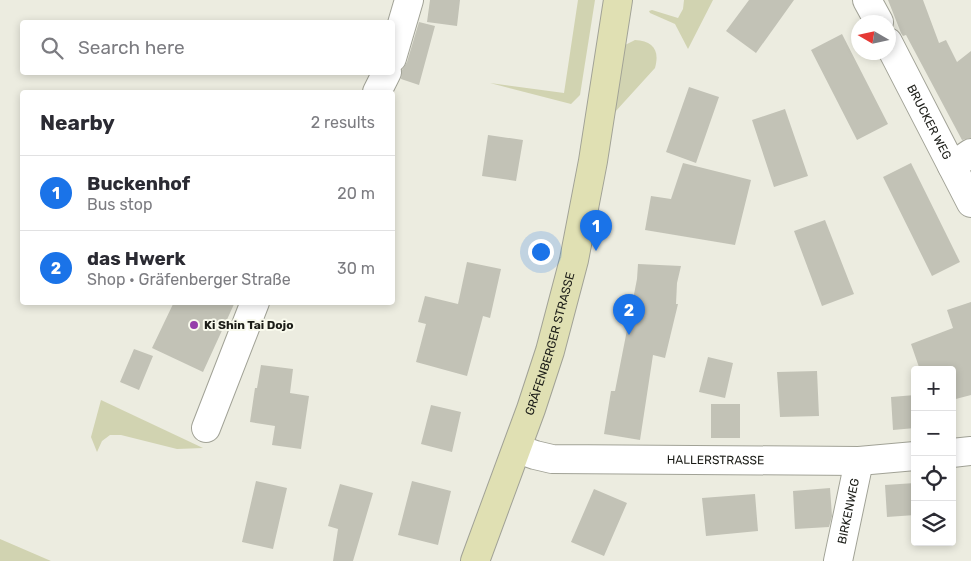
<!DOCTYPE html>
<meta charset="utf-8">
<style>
:root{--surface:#fff;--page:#f7f7f7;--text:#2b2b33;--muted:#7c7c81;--line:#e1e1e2;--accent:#1a73e8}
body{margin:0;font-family:Rubik,sans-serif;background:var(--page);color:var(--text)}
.controls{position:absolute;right:15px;bottom:15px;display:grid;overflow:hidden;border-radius:5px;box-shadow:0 2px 8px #0003}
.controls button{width:45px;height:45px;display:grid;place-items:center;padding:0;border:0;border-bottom:1px solid var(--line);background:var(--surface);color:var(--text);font:25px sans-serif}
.compass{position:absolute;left:851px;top:15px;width:45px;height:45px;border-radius:50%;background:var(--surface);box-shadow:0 2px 8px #0003;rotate:279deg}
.you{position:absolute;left:540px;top:251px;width:18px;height:18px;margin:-12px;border:4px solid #fff;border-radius:50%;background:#1a73e8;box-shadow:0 0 0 8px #1a73e833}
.badge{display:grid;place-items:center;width:32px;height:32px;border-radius:50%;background:var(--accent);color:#fff;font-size:16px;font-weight:700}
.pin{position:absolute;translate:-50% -41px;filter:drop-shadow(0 1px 2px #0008)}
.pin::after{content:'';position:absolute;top:26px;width:18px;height:15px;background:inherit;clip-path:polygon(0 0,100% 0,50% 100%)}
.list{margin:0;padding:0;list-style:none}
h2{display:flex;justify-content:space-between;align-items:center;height:65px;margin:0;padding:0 20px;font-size:21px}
h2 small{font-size:16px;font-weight:400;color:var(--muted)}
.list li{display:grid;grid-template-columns:32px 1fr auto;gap:15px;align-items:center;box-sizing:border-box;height:75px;padding:0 20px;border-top:1px solid var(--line)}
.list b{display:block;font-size:19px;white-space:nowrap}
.list p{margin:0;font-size:16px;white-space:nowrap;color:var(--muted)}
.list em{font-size:16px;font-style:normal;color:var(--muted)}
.icon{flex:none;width:28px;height:28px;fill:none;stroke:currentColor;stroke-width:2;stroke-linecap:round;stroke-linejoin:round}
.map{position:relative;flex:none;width:971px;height:561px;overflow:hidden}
.search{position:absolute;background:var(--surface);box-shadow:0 2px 8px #0003;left:20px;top:20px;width:375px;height:55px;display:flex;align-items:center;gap:12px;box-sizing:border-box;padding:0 18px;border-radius:5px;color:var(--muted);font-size:19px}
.panel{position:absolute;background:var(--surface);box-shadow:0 2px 8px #0003;left:20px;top:90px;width:375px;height:215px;border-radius:5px}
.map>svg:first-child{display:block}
.green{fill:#d1d3b1}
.building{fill:#c2c2b6}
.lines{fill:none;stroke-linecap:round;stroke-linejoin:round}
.minor-casing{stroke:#a1a296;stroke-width:30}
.secondary-casing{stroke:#a1a296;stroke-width:30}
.minor{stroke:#fff;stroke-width:28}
.secondary{stroke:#e0e0b3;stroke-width:28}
.poi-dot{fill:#963eaa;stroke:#f9faed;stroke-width:2}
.labels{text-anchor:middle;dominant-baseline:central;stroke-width:4;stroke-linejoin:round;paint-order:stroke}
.street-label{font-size:12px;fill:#1c1d18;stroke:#f9faed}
.poi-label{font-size:12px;font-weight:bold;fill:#1c1d18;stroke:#f9faed;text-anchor:start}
</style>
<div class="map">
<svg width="971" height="561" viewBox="0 0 971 561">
<rect width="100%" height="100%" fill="#ecece0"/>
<!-- green -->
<path class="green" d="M578,0H595L580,95L571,104L490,83L564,93Z
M684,0H713L688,49L675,24L650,13L649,11L652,10L678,18L683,9Z
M635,40C653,41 660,50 655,68L615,112L614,111L625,45Z
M101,400L203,448L177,449L121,435H110L102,441L97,452L91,437Z
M0,539L51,561H0Z"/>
<!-- building -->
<path class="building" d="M430,0H460L457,26L427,22Z
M749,0H794L756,53L726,31Z
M888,0H923L939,43L946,40L957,62L971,51V138L962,140L906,35L903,36L901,33Z
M419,22L435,26L419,85L401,79L402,70L407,62Z
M842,34L888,124L857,140L811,50Z
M689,87L719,97L696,163L666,152Z
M785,109L808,176L774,187L752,120Z
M488,135L523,140L516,181L482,176Z
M683,163L751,180L735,245L645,230L651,196L671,199Z
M911,163L960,262L932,276L883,177Z
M825,220L854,294L822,306L794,231Z
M467,262L501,269L490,318L483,316L467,376L416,362L426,324L418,322L425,296L458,304Z
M638,264L681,266L677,283L676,304H678L665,358L653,355L640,440L604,434L611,391H615L637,279Z
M174,302H235L203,372L152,348Z
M971,302V395L952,400V370H920L911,344L953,328L947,310Z
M134,349L153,356L139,390L120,382Z
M708,357L733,363L725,398L699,392Z
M261,365L293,369L290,393L309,396L301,449L272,445L275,426L250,422L255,388H257Z
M817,371L819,416L780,417L777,372Z
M915,395V428L893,430L891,397Z
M711,404H740V438H711Z
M431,405L461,412L452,452L421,444Z
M256,481L287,488L273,549L242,542Z
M412,481L451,491L438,545L398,535Z
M915,483V515L887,517L885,485Z
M340,484L373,493L353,561H333L338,529L328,526Z
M830,488L832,516L829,527L795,529L793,491Z
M594,489L627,503L604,556L571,542Z
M755,494L758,531L706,536L702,498Z"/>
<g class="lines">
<!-- minor casing -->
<g class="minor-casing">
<g id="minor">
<path d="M867,0L879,22"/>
<path id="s1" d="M888,42L971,203"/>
<path d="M392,58L409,0"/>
<path d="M377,92L387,72"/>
<path d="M952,166L971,153"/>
<path d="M206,428L255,302"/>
<path id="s2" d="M518,449L535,455L552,459L859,461L915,456"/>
<path d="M952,453L971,451"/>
<path id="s3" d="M838,561L859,461"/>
</g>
</g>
<!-- secondary casing -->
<g class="secondary-casing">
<g id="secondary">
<path id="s4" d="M475,561L531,409L550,351L574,260L593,161L618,0"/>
</g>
</g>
<!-- minor -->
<use href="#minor" class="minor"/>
<!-- secondary -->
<use href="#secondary" class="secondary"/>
</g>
<!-- markers -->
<circle class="poi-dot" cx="194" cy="325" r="5"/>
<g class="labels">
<!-- street labels -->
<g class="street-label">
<text stroke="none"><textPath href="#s1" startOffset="90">BRUCKER WEG</textPath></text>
<text stroke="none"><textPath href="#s4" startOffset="230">GRÄFENBERGER STRASSE</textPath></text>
<text stroke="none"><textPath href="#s2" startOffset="199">HALLERSTRASSE</textPath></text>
<text stroke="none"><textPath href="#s3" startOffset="51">BIRKENWEG</textPath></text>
</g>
<!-- poi labels -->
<g class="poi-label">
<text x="204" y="325">Ki Shin Tai Dojo</text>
</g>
</g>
</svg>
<div class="controls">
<button>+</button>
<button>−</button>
<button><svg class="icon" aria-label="locate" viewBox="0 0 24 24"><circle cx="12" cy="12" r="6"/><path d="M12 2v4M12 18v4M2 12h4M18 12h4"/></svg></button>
<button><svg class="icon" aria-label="layers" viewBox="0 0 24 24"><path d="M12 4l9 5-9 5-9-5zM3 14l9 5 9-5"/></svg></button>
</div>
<svg class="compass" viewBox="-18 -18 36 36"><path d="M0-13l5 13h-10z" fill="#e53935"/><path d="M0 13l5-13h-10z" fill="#7c7c81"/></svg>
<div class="you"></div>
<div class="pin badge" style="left:596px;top:251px">1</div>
<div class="pin badge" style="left:629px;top:335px">2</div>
<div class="search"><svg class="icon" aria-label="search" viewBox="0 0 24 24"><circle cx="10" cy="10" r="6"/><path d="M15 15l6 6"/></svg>Search here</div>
<section class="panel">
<h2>Nearby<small>2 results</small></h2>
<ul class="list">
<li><span class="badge">1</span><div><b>Buckenhof</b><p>Bus stop</p></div><em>20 m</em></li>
<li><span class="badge">2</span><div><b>das Hwerk</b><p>Shop · Gräfenberger Straße</p></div><em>30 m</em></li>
</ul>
</section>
</div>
